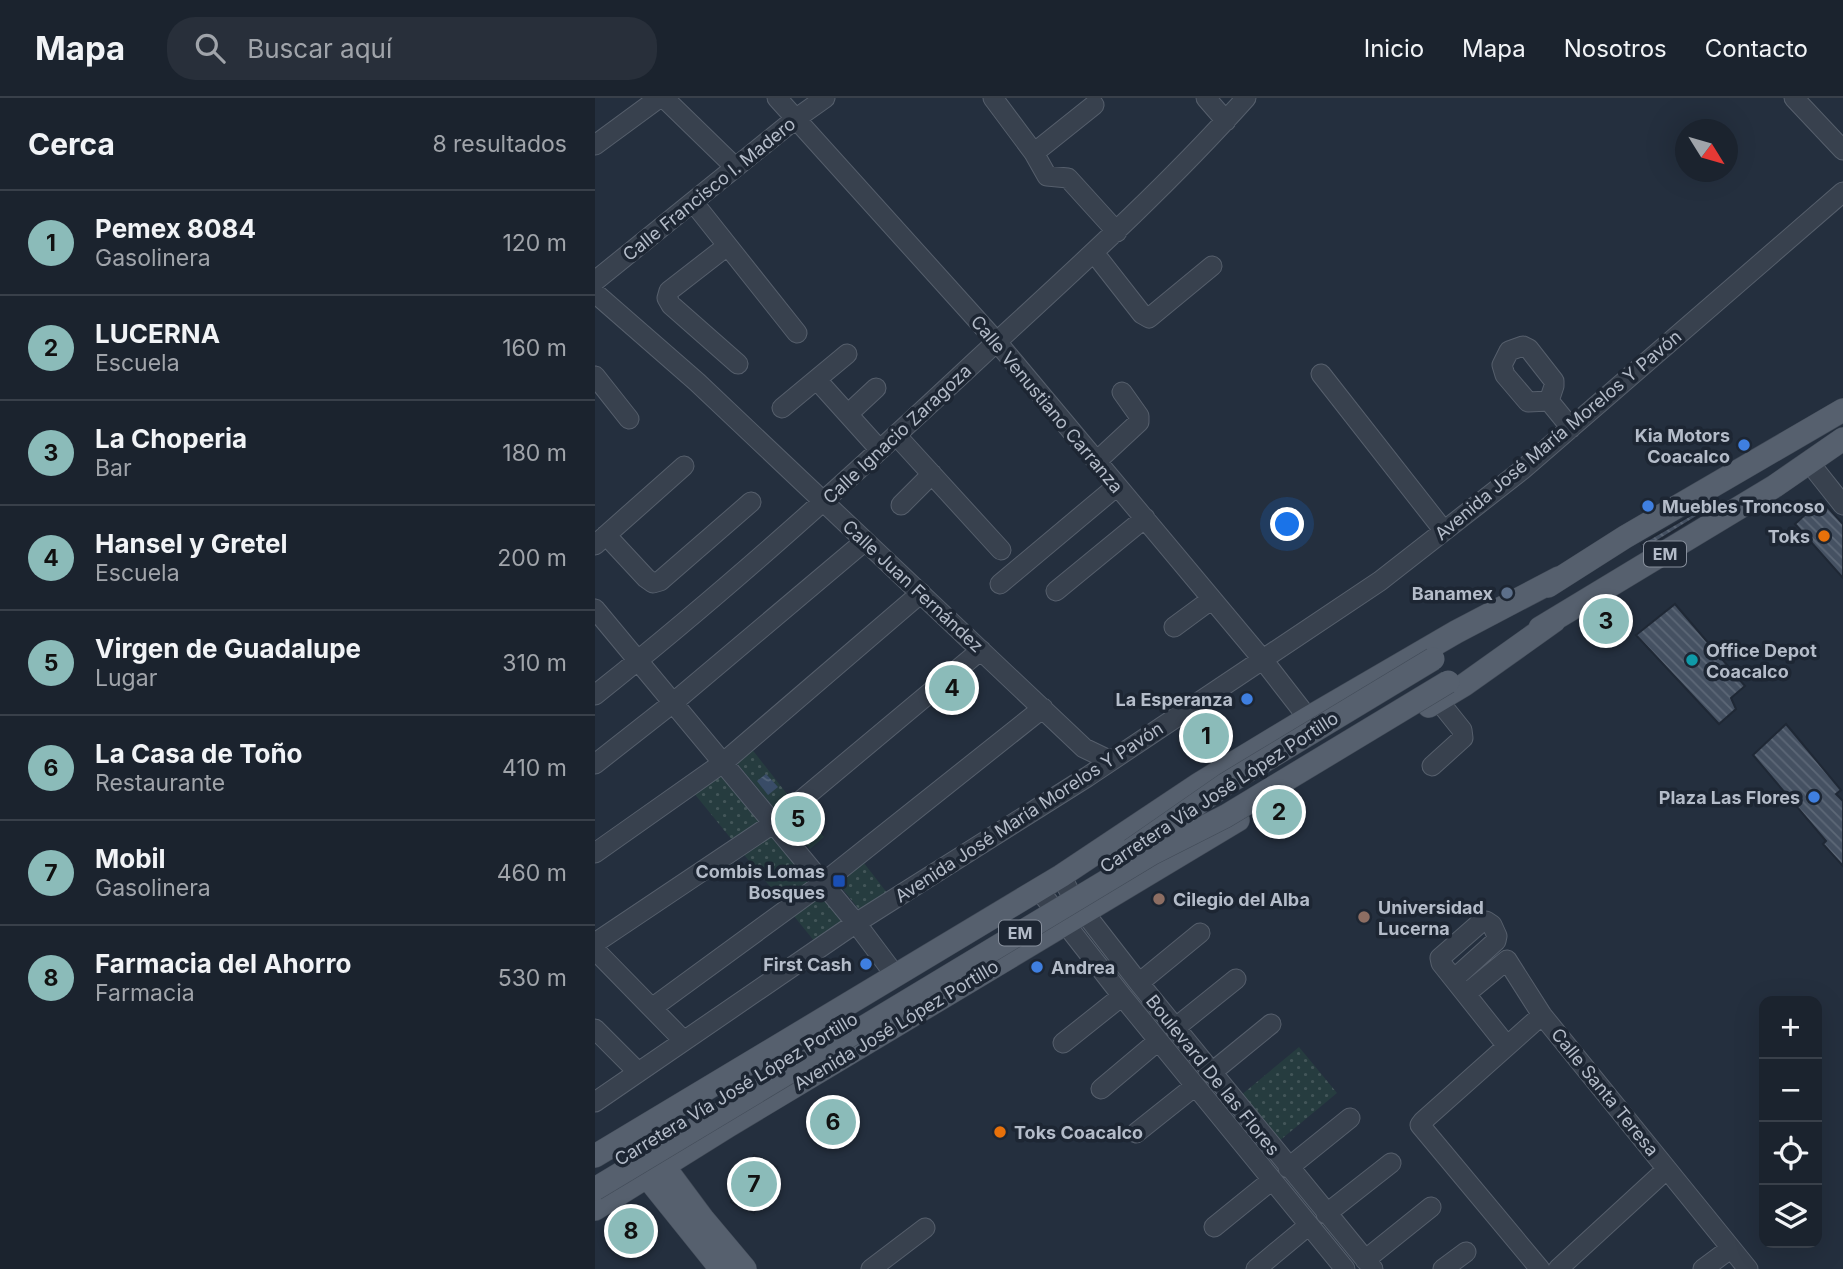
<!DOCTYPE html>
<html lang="es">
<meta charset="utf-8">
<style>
:root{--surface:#1b232e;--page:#282f3a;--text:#f1f3f6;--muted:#a0a4aa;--line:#39404a;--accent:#8bbbb9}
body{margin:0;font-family:Inter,sans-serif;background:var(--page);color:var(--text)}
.controls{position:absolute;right:21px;bottom:21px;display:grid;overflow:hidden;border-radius:14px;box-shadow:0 7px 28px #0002}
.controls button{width:63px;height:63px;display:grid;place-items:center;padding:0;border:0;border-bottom:2px solid var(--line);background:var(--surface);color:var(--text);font:35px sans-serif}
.compass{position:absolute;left:1080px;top:21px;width:63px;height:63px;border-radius:50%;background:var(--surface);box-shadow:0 7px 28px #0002;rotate:127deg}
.you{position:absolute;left:693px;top:427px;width:24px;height:24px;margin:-18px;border:5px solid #fff;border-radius:50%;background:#1a73e8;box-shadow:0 0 0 10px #1a73e833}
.badge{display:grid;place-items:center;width:46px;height:46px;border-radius:50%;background:var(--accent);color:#111;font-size:23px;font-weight:700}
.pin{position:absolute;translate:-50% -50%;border:4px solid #fff;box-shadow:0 2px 7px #0006}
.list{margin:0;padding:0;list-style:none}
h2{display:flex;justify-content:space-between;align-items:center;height:91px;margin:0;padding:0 28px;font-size:30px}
h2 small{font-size:23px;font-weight:400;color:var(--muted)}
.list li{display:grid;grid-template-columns:46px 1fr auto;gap:21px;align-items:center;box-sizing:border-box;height:105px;padding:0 28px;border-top:2px solid var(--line)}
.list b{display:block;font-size:26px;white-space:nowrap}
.list p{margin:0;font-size:23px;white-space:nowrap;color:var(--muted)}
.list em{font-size:23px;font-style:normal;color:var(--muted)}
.icon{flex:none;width:38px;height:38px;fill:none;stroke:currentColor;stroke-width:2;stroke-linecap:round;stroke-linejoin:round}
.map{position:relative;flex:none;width:1248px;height:1171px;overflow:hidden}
header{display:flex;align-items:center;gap:42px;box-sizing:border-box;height:98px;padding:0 35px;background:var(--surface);border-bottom:2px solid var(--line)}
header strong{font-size:33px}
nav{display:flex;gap:38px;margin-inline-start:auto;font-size:24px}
.search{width:490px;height:63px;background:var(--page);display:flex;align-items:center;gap:18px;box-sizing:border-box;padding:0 24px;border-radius:28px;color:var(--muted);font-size:26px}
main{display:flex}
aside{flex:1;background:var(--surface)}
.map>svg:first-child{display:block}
.park{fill:url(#park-dots)}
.water{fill:url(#water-ripples)}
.building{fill:url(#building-back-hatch);stroke:#1f2835;stroke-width:2}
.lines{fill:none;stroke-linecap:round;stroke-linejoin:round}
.minor-casing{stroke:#565f6c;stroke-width:21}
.major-casing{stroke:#414a57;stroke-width:24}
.minor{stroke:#38414e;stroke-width:19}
.major{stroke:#56606e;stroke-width:23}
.major-bridge-casing{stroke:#414a57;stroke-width:24;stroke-linecap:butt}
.major-bridge{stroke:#56606e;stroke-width:23}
.shop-dot{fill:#3f7fe0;stroke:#1d2633;stroke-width:2.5}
.food-dot{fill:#e8710a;stroke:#1d2633;stroke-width:2.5}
.service-dot{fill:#5c6f8a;stroke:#1d2633;stroke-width:2.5}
.culture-dot{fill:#0f9aa8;stroke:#1d2633;stroke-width:2.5}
.transit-dot{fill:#1a4fb4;stroke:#1d2633;stroke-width:2.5}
.education-dot{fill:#8d6e63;stroke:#1d2633;stroke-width:2.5}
.labels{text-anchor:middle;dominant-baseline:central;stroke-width:7;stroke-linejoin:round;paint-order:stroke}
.shield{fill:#1d2633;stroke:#878f9c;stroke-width:2}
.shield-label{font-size:16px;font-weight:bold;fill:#b4bcc9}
.street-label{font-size:18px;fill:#b4bcc9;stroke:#1d2633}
.poi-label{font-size:18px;font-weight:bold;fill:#b4bcc9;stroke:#1d2633;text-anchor:end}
</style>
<header>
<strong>Mapa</strong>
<div class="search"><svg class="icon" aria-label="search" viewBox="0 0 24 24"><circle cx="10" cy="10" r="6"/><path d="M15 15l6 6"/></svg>Buscar aquí</div>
<nav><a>Inicio</a><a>Mapa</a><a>Nosotros</a><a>Contacto</a></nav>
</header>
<main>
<aside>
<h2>Cerca<small>8 resultados</small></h2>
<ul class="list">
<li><span class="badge">1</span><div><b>Pemex 8084</b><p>Gasolinera</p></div><em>120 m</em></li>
<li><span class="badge">2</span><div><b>LUCERNA</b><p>Escuela</p></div><em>160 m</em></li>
<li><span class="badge">3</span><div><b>La Choperia</b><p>Bar</p></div><em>180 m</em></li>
<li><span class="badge">4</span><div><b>Hansel y Gretel</b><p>Escuela</p></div><em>200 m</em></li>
<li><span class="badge">5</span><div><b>Virgen de Guadalupe</b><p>Lugar</p></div><em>310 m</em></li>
<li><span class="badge">6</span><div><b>La Casa de Toño</b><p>Restaurante</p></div><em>410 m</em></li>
<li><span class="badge">7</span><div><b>Mobil</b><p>Gasolinera</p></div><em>460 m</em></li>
<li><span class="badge">8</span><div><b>Farmacia del Ahorro</b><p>Farmacia</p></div><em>530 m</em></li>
</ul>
</aside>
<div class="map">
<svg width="1248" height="1171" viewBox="0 0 1248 1171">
<defs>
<pattern id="park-dots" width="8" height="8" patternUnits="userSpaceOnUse" patternTransform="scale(1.75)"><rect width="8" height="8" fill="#263c3f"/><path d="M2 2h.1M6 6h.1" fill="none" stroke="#435659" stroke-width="1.8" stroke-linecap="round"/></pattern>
<pattern id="water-ripples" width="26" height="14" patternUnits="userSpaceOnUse" patternTransform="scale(1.75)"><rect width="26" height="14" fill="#394c67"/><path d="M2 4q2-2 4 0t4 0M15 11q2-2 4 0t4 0" fill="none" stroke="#53647b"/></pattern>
<pattern id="building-back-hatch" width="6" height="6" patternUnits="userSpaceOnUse" patternTransform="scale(1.75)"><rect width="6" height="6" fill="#455162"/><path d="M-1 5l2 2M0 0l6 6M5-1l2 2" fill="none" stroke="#5d6877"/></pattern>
</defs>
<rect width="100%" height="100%" fill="#242f3e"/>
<!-- park -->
<path class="park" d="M156,650L199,705L185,717L140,663Z
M128,674L251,823L220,844L98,694Z
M206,712L229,739L215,751L192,724Z
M265,760L293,796L266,814L239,780Z
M704,949L742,995L683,1044L645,998Z"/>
<!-- water -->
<path class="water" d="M171,676L183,689L173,697L162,683Z"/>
<!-- building -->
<path class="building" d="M1226,402L1248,426V480L1200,426Z
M1115,406L1116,410L1049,451L1046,446Z
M1080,506L1150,588L1136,600L1141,611L1124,626L1041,537Z
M1191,626L1246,692L1241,696L1248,703V768L1228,746L1231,743L1158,657Z
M159,1057L182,1069L159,1115L136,1104Z"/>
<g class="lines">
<!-- minor casing -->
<g class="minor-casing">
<path id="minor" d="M69,0L140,69
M182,0L402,244L668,562L713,620
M398,0L439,55L452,78L473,80L522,134
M611,0L631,23
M1199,0L1248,52
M0,47L64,0
M439,55L499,7
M98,104L202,235
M132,148L74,193L72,200L76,207L143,266
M500,156L547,216L554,220L617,168
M0,183L199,22L230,0
M0,195L102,284L489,650L516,663
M726,276L849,433
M0,278L34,321
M222,282L285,352
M954,303L933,304L910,277L907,267L914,253L928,248L934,251L959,283V288L954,303L976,330
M187,310L252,256
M253,316L281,290
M301,337L406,452
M502,363L544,324V318L527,294
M1221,373L1248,407
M306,407L337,376
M11,437L51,480L58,485L65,483L156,404
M0,447L89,368
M405,486L522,388
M461,493L550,420
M0,511L261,825L300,877
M579,529L617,501
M0,597C132,492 258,378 382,262C475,176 566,95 651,0
M0,666L79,604L270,443
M837,668L868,640L867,632L843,602
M0,755L129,664L326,495
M466,778L478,800L544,885L778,1171
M444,792L527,898L750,1171
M0,845L179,725L386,552
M0,852L89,943
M860,880L901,843L902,838L897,827L891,823L885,825L845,860L846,865L912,948
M544,885L605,835
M872,895L912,862L947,917L1153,1171
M57,910L228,785L448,610
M580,930L641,881
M0,931L43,974
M468,945L527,898
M616,975L676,926
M506,991L563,943
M0,1004L261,825L492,679L785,483L927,372L1248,94
M541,1035L600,988
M693,1070L755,1020
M731,1116L796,1065
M619,1129L677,1082
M770,1162L836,1109
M276,1171L330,1130
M661,1171L714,1127
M848,1171L871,1154
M945,1171L825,1027L828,1023L947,917
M963,1171L1072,1071
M1108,1171L1135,1151"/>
</g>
<!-- major casing -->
<g class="major-casing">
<path id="major" d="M953,488L1030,439L1248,312
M945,530L1180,388L1248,341
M834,608L869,587L959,523
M59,1055L108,1121L150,1171
M0,1058L466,778L604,686L713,620L861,534L964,480
M44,1069L126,1171
M0,1111L133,1028L643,722"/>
</g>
<!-- minor -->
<use href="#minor" class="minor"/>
<!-- major -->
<use href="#major" class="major"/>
<!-- major-bridge casing -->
<g class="major-bridge-casing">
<path id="major-bridge" d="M536,752L631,686L838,561
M0,1091L558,755L631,718L853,584"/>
</g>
<!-- major-bridge -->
<use href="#major-bridge" class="major-bridge"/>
</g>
<!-- markers -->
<g class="shop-dot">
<circle cx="1149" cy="347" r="7"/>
<circle cx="1053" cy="408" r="7"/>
<circle cx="652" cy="601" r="7"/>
<circle cx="1219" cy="699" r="7"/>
<circle cx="271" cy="866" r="7"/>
<circle cx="442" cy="869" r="7"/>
</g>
<g class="food-dot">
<circle cx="1229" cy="438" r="7"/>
<circle cx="405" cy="1034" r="7"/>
</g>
<circle class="service-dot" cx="912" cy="495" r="7"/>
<circle class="culture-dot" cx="1097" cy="562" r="7"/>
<rect class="transit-dot" x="237" y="776" width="14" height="14" rx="3.5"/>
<g class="education-dot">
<circle cx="564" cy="801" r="7"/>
<circle cx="769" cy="819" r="7"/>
</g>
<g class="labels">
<!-- shield labels -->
<g class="shield">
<rect x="1049" y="443.5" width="42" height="25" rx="5"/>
<rect x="404" y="822.5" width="42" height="25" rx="5"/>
</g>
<g class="shield-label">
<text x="1070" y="456">EM</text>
<text x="425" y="835">EM</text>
</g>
<!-- street labels -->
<g class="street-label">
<text transform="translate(114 91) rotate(-39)">Calle Francisco I. Madero</text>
<text transform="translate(452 306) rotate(50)">Calle Venustiano Carranza</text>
<text transform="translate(302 336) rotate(-43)">Calle Ignacio Zaragoza</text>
<text transform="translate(963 337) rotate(-40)">Avenida José María Morelos Y Pavón</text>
<text transform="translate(318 488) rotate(43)">Calle Juan Fernández</text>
<text transform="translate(624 694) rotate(-33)">Carretera Vía José López Portillo</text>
<text transform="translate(434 714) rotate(-33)">Avenida José María Morelos Y Pavón</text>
<text transform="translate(301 927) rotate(-31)">Avenida José López Portillo</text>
<text transform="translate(618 977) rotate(51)">Boulevard De las Flores</text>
<text transform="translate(141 991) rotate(-31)">Carretera Vía José López Portillo</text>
<text transform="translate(1010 994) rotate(51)">Calle Santa Teresa</text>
</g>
<!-- poi labels -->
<g class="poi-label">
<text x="1135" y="337">Kia Motors<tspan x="1135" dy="21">Coacalco</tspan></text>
<text x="1067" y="408" text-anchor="start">Muebles Troncoso</text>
<text x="1215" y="438">Toks</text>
<text x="898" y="495">Banamex</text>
<text x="1111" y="552" text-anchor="start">Office Depot<tspan x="1111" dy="21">Coacalco</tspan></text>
<text x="638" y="601">La Esperanza</text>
<text x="1205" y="699">Plaza Las Flores</text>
<text x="230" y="773">Combis Lomas<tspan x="230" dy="21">Bosques</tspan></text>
<text x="578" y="801" text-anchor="start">Cilegio del Alba</text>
<text x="783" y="809" text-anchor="start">Universidad<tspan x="783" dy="21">Lucerna</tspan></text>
<text x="257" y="866">First Cash</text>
<text x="456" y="869" text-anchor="start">Andrea</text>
<text x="419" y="1034" text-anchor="start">Toks Coacalco</text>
</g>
</g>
</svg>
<div class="controls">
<button>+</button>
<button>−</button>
<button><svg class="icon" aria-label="locate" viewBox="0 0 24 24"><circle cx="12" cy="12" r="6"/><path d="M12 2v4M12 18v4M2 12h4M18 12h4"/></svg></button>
<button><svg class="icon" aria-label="layers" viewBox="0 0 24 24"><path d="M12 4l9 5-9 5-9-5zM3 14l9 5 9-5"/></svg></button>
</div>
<svg class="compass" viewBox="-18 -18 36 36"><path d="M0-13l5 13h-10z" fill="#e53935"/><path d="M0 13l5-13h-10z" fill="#a0a4aa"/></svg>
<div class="you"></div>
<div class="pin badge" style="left:611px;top:638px">1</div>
<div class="pin badge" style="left:684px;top:714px">2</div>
<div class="pin badge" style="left:1011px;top:523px">3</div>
<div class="pin badge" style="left:357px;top:590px">4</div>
<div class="pin badge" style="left:203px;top:721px">5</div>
<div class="pin badge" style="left:238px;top:1024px">6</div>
<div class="pin badge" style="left:159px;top:1086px">7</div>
<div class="pin badge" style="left:36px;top:1133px">8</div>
</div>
</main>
